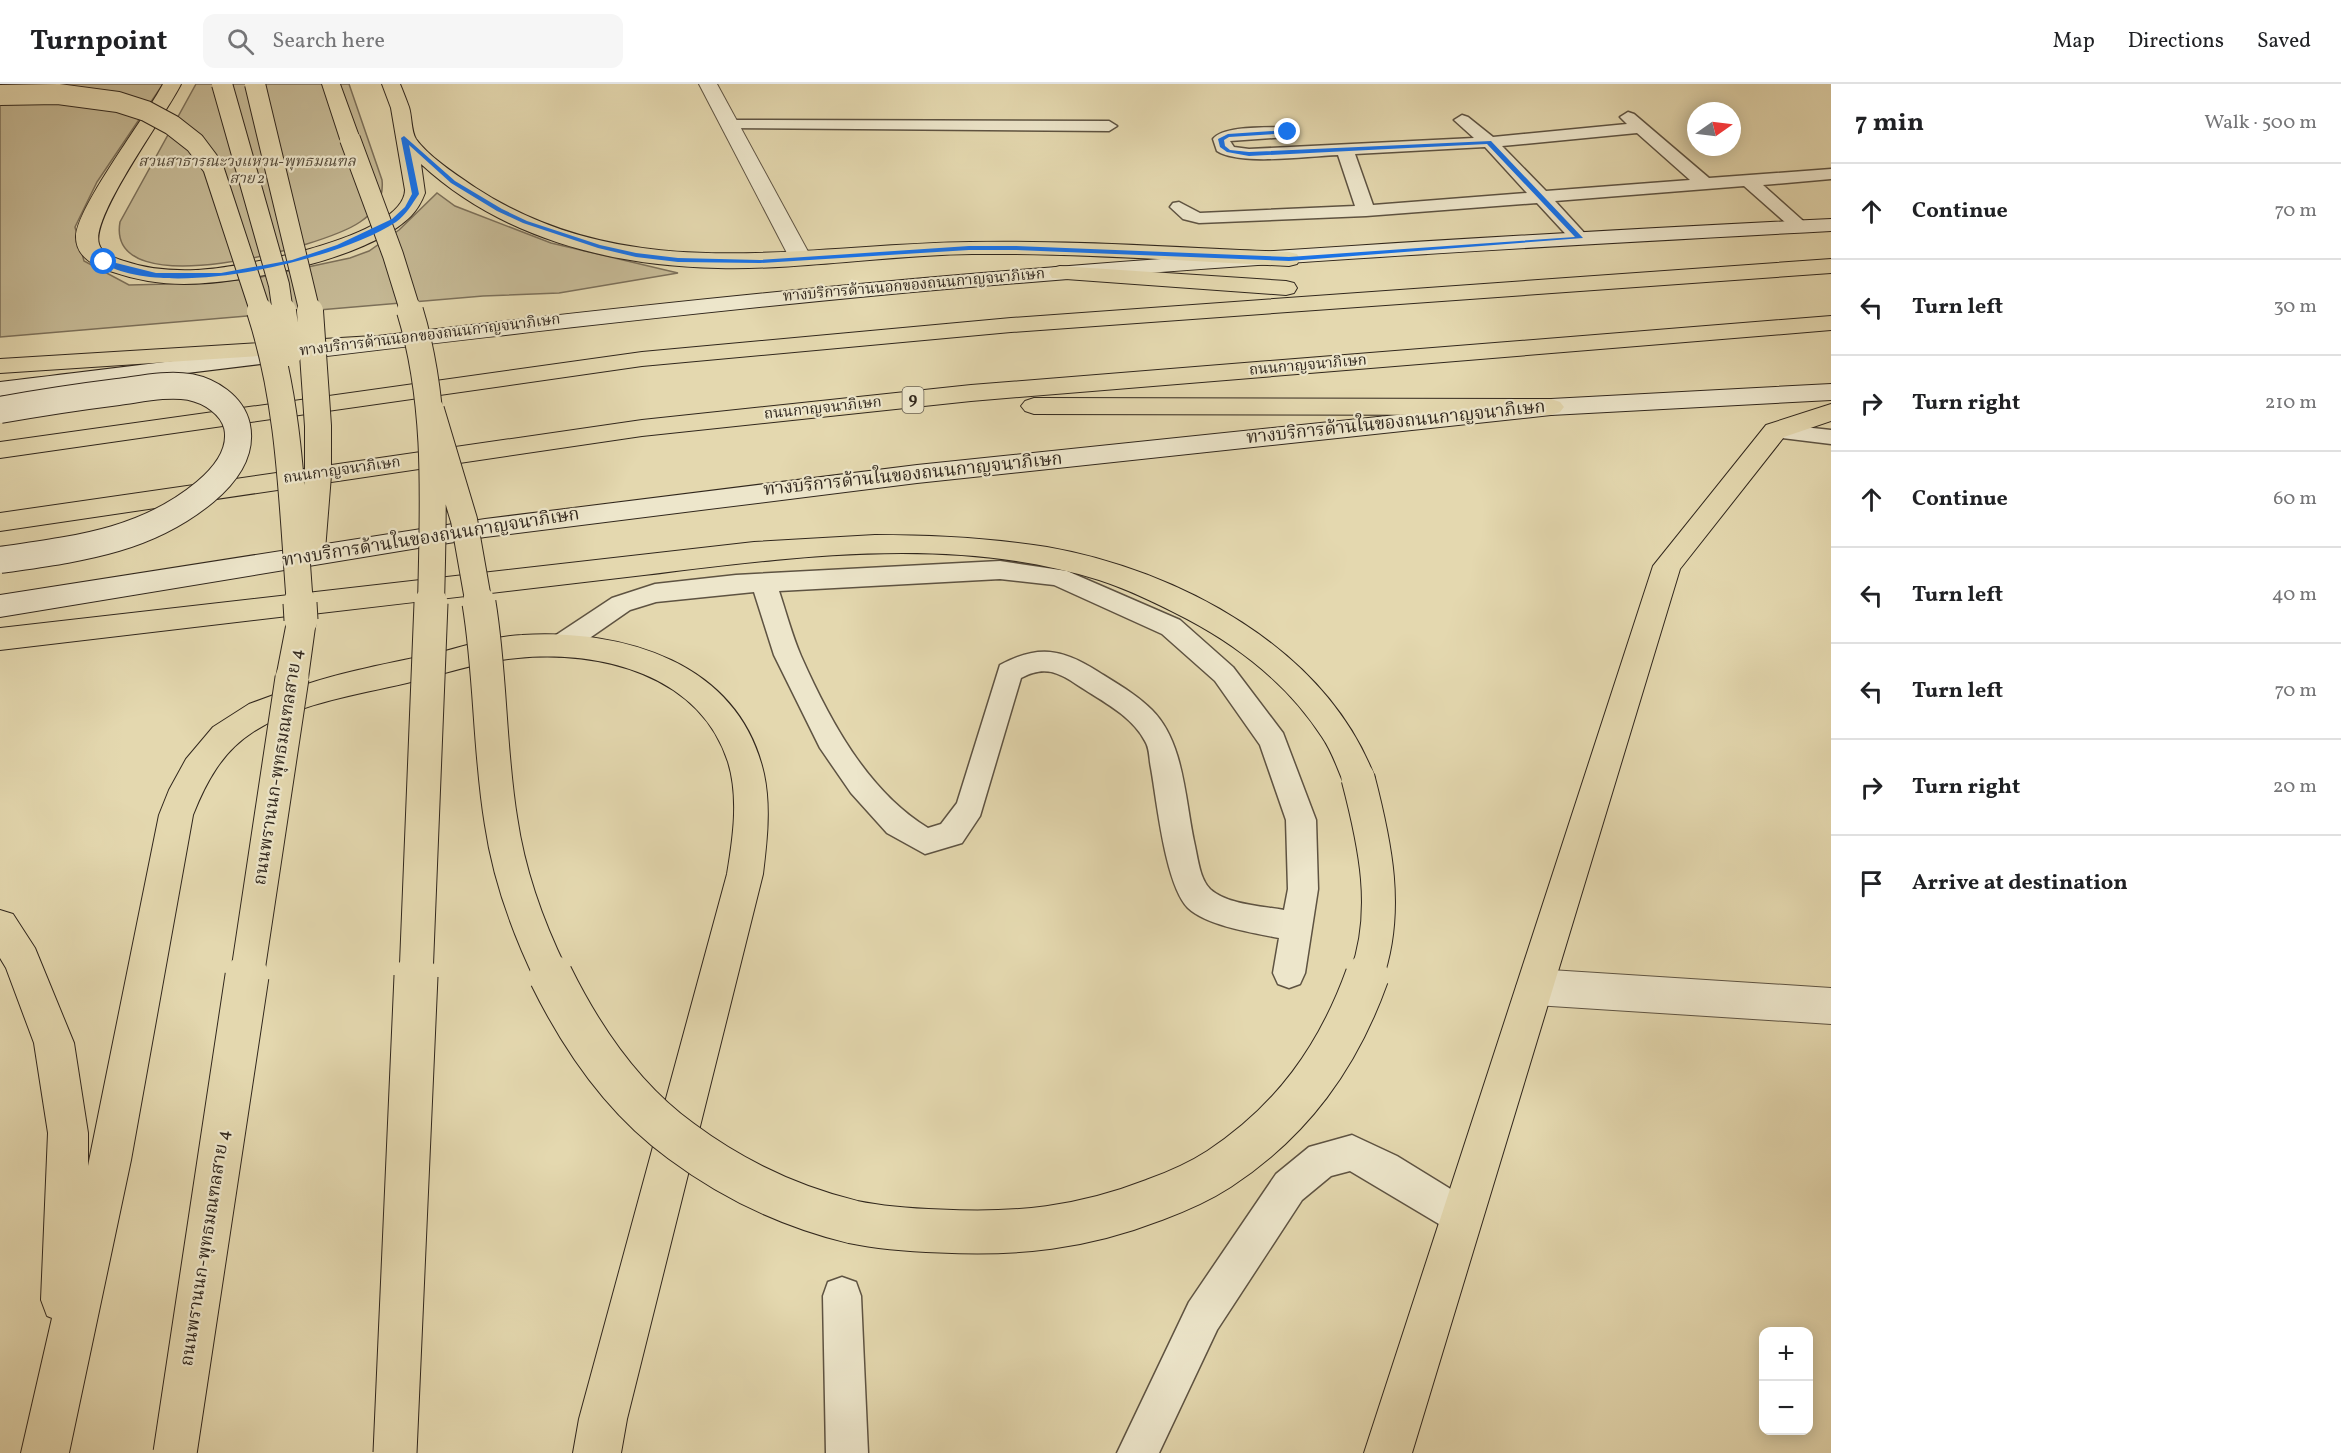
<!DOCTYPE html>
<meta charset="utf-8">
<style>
:root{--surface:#fff;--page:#f6f6f6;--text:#202124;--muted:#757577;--line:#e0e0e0}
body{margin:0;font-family:Vollkorn,"Noto Serif Thai",serif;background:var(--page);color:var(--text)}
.controls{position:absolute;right:18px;bottom:18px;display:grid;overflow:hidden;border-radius:12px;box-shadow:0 3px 15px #0003}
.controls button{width:54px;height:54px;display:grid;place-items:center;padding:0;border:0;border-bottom:2px solid var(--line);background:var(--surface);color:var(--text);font:30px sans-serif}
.compass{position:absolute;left:1687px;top:18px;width:54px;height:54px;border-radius:50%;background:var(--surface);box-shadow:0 3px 15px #0003;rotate:76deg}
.stop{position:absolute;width:18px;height:18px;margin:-14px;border:4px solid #1a73e8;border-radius:50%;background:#fff}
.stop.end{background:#1a73e8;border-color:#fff;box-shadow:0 2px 6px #0008}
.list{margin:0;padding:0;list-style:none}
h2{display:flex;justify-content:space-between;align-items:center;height:78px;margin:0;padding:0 24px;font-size:26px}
h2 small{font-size:20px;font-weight:400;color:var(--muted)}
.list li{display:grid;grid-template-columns:39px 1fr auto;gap:18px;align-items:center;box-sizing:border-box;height:96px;padding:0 24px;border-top:2px solid var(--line)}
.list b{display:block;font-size:22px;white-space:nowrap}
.list em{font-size:20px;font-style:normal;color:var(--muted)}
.icon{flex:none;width:33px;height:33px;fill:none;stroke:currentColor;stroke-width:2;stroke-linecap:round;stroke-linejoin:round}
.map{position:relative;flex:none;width:1831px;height:1369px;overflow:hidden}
header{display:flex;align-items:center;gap:36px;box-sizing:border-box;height:84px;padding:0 30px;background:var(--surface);border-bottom:2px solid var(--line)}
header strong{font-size:28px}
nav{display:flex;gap:33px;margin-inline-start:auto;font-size:21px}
.search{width:420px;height:54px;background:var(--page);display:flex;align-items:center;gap:15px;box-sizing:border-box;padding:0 21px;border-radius:12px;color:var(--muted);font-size:22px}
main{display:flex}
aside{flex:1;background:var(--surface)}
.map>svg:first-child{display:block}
.green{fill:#c6ba96;stroke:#7c705a;stroke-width:1.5}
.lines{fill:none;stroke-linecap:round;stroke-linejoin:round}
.service-casing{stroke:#5e5342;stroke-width:3}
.minor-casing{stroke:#5e5342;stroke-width:2}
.tertiary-casing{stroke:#5e5342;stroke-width:2}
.secondary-casing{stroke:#31271d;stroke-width:2}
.primary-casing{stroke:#31271d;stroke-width:2}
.trunk-casing{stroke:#31271d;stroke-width:2}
.service{fill:#ede6cb;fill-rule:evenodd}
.minor{fill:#ede6cb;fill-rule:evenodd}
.tertiary{fill:#ede6cb;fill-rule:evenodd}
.secondary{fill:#ede6cb;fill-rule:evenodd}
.primary{fill:#e4d8af;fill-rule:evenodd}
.trunk{fill:#e4d8af;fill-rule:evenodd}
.secondary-bridge-casing{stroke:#31271d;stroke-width:28;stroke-linecap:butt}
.primary-bridge-far3-casing{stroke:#31271d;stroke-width:22;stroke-linecap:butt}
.primary-bridge-far2-casing{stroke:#31271d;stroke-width:28;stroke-linecap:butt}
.primary-bridge-far1-casing{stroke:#31271d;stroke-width:35;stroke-linecap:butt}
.primary-bridge-casing{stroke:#31271d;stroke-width:45;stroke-linecap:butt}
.secondary-bridge{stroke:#ede6cb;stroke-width:26}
.primary-bridge-far3{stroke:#e4d8af;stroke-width:20}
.primary-bridge-far2{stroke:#e4d8af;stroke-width:26}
.primary-bridge-far1{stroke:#e4d8af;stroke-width:33}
.primary-bridge{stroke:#e4d8af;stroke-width:43}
.route{fill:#1a73e8}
.labels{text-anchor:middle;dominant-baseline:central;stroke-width:4.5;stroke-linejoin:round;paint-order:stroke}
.far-park-label{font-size:15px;font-style:italic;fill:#564c3b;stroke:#ede6cb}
.far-street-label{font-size:15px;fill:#31271d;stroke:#ede6cb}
.shield{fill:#ede6cb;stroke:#696051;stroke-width:1.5}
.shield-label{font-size:16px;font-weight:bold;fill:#31271d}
.street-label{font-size:18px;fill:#31271d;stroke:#ede6cb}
</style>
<header>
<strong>Turnpoint</strong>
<div class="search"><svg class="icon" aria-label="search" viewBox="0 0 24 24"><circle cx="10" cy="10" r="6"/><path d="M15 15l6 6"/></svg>Search here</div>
<nav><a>Map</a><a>Directions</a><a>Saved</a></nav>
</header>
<main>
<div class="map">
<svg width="1831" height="1369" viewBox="0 0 1831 1369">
<rect width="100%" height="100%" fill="#e4d8af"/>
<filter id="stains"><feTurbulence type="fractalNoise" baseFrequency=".00333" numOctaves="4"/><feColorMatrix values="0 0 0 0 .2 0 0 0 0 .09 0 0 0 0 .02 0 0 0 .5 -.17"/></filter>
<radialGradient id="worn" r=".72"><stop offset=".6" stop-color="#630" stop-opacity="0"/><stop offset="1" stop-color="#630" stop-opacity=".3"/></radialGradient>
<!-- green -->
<path class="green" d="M0,0H163L97,98L75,143L84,177L129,201L209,199L261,193L350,174L369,167L399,146L437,109L455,122L551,159L678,189L559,209L483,212L0,253Z
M196,0H349L382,96C384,114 375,128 360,138C324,163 105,223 120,138Z"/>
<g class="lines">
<!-- service casing -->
<g class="service-casing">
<path id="service" d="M1628,28L1634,30L1709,94L1831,85V95L1763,101L1810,143L1807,147H1795L1744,102L1555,117L1589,154L1587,158H1573L1537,119L1366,132L1199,139L1183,135L1170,123L1173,119L1179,118L1200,129L1355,122L1338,71C1309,72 1240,82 1217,67L1213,55C1224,41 1270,44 1288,43L1296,48L1288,53L1230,57L1234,63L1249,65L1474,54L1454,36L1462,31L1468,33L1493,53L1627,40L1620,33ZM1637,49L1690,96L1546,107L1502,62ZM1485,63L1527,109L1373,121L1355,70Z
M730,36L1109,37L1117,42L1109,47L724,44L722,41L724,38Z
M1775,340L1831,346V360L1767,352L1764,347L1767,342Z
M1000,477L1067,487L1180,536L1233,583L1283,649L1316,736L1318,805L1305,889L1300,900L1289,904L1278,900L1273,889L1279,854C1254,849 1207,842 1188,824C1165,800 1157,717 1151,684C1149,675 1150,665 1145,657C1132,632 1102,617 1079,602C1059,588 1044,581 1021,594L980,732L962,759L925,770L887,749L851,709L820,664L774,571L754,508L656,518L630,526L568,569L559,572L550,569L546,562L550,555L612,514L655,500L736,491ZM1000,495L1054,501L1162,550L1215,597L1260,661L1286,736L1288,805L1284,826C1262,822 1228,821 1210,805C1200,795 1198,776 1195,762C1185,719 1185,659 1152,626C1136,610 1116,599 1097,587C1061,564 1037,561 1000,581L957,719L941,740L928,744C867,707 829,635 801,572C792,551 786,528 779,507Z
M1352,1051L1397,1072L1475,1120L1480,1133L1475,1146L1462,1151L1449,1146L1350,1087L1331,1092L1302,1116L1217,1246L1159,1369H1117L1189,1218L1276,1090L1309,1063Z
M842,1193L856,1198L861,1212L868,1369H826L823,1212L828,1198Z"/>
</g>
<!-- minor casing -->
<g class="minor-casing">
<path id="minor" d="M1535,885L1831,904V940L1535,921L1522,915L1516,903L1522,891Z"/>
</g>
<!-- tertiary casing -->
<g class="tertiary-casing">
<path id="tertiary" d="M699,0H717L811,173L808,178L800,180L792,178L789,173Z"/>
</g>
<!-- secondary casing -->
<g class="secondary-casing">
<path id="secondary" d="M1831,135V147C1514,164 1197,182 881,211C587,239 294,276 0,312V298C294,262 587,225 881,198C1197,169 1514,151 1831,135Z
M1831,300V316L1551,331L917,399L485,453L0,533V511L485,435L917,381L1551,315Z"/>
</g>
<!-- primary casing -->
<g class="primary-casing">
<path id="primary" d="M163,0H181C166,31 90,133 99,160C102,170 115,174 124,177C147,185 172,187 196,186C234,185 404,154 405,106L391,24L382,0H400C403,7 406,15 409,23C412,32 411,47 416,55C429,73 458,92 476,104C629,204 801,160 970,158C1077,156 1183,164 1289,168L1297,170L1300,175L1297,180L1289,182C1183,177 1077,169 972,170C887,171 803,186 718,184C611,182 501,154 421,80L425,109C422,117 417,126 411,132C368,175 243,200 184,200C160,200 136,196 113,188C96,183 76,174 76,153C76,124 146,33 163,0Z
M322,0H340L360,55L357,59H343L340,55Z
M373,252L381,254L385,259L381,264L0,289V275Z
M1831,320V337L1784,353L1680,485L1412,1369H1364L1653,482L1766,341Z
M875,451C933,451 990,454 1047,463C1178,486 1326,564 1375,694L1370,704L1358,708L1346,704C1338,687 1333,669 1322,653C1289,602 1240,563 1187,535C1158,520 1130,506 1099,496C953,450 793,473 644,491C533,504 423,517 312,530L316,536L308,594L304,601C346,587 390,579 433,570C462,563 492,552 522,551C623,545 739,578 764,690C771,723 767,757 763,790L627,1335L621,1369H573L579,1335L727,790C733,754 739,714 728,678C700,590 599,566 518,574C481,577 444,590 407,599C356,611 298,619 253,648C222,668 206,698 193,731L131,1076L69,1369H21L52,1234L47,1232L41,1216L48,1049L34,959L6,884L0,874V826L13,830L35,864L74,959L88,1049V1082L159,731L169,706L186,675L213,643L249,620L290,605L281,602L276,594L288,532L0,566V544L754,458Z"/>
</g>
<!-- trunk casing -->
<g class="trunk-casing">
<path id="trunk" d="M1831,175V189L1011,248L642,282L0,374V358L642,268L1011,234Z
M1060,182L1286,197L1294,199L1297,204L1294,209L1286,211L1052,194L1049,189L1052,184Z
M1831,232V246L971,317L642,352L0,447V429L642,336L971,301Z
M1034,314L1551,315L1560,318L1564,323L1560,328L1551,331L1034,330L1025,327L1021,322L1025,317Z"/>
</g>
<!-- service -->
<use href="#service" class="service"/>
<!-- minor -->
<use href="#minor" class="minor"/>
<!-- tertiary -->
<use href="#tertiary" class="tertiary"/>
<!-- secondary -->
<use href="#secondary" class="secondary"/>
<!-- primary -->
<use href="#primary" class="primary"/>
<!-- trunk -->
<use href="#trunk" class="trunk"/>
<!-- secondary-bridge casing -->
<g class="secondary-bridge-casing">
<path id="secondary-bridge" d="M0,326C39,319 78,313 118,308C141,305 167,299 190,303C210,307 232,321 237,342C243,370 224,392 205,408C145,458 75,465 0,476"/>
</g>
<!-- primary-bridge-far3 casing -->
<g class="primary-bridge-far3-casing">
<path id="primary-bridge-far3" d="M222,0L279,201L283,229
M255,0L310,229
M0,11L58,10L118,18L146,27L172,41L195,59L213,83L261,229
M350,55L393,171L411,229"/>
</g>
<!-- primary-bridge-far2 casing -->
<g class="primary-bridge-far2-casing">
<path id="primary-bridge-far2" d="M260,227C291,322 292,423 300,521
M283,227L289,269
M310,227L318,342V391L312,466
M410,227C439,322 433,423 431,521
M431,326L464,436L479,521"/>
</g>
<!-- primary-bridge-far1 casing -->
<g class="primary-bridge-far1-casing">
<path id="primary-bridge-far1" d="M300,519L301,536
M479,519C491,591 489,665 501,737C509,792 528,844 552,893
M1358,694C1375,759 1390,828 1366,893
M247,893L292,594
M416,893L431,519"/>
</g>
<!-- primary-bridge casing -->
<g class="primary-bridge-casing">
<path id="primary-bridge" d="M551,892C582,955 623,1015 681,1057C732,1095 791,1123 853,1138C882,1144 911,1146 940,1147C1017,1151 1082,1144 1154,1116C1176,1108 1199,1098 1219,1085C1292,1037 1338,973 1367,892
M175,1369L247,892
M395,1369L416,892"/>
</g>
<!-- secondary-bridge -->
<use href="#secondary-bridge" class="secondary-bridge"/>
<!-- primary-bridge-far3 -->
<use href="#primary-bridge-far3" class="primary-bridge-far3"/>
<!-- primary-bridge-far2 -->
<use href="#primary-bridge-far2" class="primary-bridge-far2"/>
<!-- primary-bridge-far1 -->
<use href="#primary-bridge-far1" class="primary-bridge-far1"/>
<!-- primary-bridge -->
<use href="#primary-bridge" class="primary-bridge"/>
</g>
<!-- route -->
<path class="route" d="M1288,46L1290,49L1229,53L1224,56L1225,62L1230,66L1249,68L1491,57L1583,154L1289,177L1015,166H969L760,179L678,178L636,173L598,164L523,139L497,127L451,99L409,61L419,110C412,120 406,131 396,138C336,177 164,218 101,178L104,176L156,189H221L292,176L337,161L392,135L405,123L412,110L401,54L404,52L455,97L502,125L527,137L600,161L636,169L678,174L760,176L969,162H1015L1289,173L1575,153L1487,60L1249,72L1227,68L1220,63L1218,55L1228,50Z"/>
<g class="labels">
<!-- far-park labels -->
<g class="far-park-label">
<text x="247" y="78">สวนสาธารณะวงแหวน-พุทธมณฑล<tspan x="247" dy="17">สาย 2</tspan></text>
</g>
<!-- far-street labels -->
<g class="far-street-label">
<text transform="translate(914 202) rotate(-5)">ทางบริการด้านนอกของถนนกาญจนาภิเษก</text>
<text transform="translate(430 252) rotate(-7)">ทางบริการด้านนอกของถนนกาญจนาภิเษก</text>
<text transform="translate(1308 282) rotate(-5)">ถนนกาญจนาภิเษก</text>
<text transform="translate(823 325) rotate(-6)">ถนนกาญจนาภิเษก</text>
<text transform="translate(342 387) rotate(-8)">ถนนกาญจนาภิเษก</text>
</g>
<!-- shield labels -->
<rect class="shield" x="902.5" y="303" width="21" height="26" rx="4.5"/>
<g class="shield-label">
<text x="913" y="316">9</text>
</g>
<!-- street labels -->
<g class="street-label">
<text transform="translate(1396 339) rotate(-6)">ทางบริการด้านในของถนนกาญจนาภิเษก</text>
<text transform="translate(913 391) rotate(-6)">ทางบริการด้านในของถนนกาญจนาภิเษก</text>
<text transform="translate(431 454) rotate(-9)">ทางบริการด้านในของถนนกาญจนาภิเษก</text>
<text transform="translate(279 683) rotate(-81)">ถนนพรานนก-พุทธมณฑลสาย 4</text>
<text transform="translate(206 1164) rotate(-81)">ถนนพรานนก-พุทธมณฑลสาย 4</text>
</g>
</g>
<rect width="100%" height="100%" filter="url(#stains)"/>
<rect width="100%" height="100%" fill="url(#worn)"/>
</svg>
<div class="controls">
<button>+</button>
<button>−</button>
</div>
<svg class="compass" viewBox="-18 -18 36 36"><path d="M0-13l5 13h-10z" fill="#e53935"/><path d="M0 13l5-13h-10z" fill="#757577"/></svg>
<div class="stop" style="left:104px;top:178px"></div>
<div class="stop end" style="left:1288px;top:48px"></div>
</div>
<aside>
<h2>7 min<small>Walk · 500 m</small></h2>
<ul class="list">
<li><svg class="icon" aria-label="ahead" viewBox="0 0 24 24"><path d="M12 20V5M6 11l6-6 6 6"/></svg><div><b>Continue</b></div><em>70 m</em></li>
<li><svg class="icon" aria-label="left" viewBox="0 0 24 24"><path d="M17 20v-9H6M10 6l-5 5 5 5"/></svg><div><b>Turn left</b></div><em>30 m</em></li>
<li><svg class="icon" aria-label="right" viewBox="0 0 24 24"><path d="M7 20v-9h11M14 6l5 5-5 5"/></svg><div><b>Turn right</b></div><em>210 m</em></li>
<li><svg class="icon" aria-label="ahead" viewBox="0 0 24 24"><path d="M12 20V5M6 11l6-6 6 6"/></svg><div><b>Continue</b></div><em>60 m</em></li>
<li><svg class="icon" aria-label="left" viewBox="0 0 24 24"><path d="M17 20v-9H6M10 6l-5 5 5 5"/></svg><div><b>Turn left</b></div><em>40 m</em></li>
<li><svg class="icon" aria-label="left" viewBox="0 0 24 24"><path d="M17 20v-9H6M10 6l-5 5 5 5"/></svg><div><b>Turn left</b></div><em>70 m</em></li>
<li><svg class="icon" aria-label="right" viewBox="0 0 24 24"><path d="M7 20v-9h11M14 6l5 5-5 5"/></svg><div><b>Turn right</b></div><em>20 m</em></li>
<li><svg class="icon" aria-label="arrive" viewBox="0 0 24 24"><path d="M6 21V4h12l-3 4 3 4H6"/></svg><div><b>Arrive at destination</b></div></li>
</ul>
</aside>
</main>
